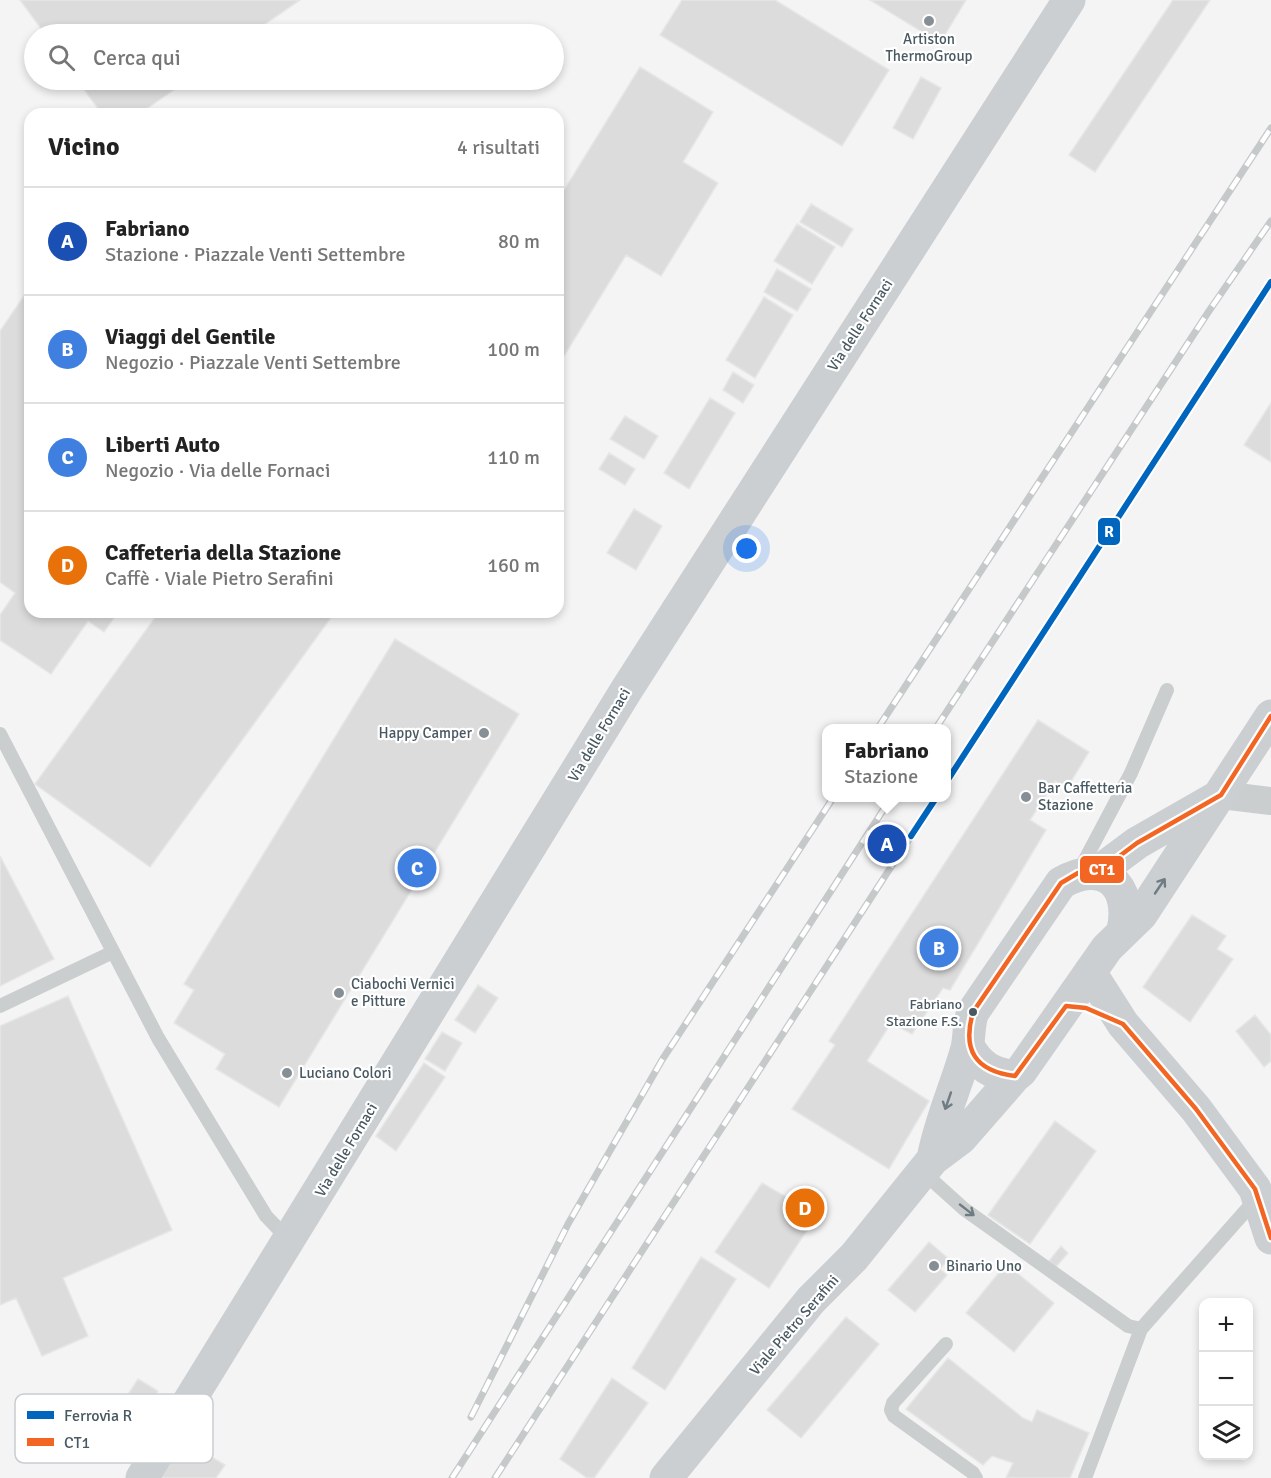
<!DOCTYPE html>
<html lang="it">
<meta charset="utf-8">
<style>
:root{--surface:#fff;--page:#f2f2f2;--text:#222;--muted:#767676;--line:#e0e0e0;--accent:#111827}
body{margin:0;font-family:Signika,sans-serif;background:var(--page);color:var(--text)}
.controls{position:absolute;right:18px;bottom:18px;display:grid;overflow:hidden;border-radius:12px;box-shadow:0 3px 9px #0003}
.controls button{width:54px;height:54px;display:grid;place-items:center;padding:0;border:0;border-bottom:2px solid var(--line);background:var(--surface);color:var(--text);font:30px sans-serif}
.you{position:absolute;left:747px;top:549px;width:21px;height:21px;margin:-15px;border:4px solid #fff;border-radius:50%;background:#1a73e8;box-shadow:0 0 0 9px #1a73e833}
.badge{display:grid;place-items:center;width:39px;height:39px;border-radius:50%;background:var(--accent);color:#fff;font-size:20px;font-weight:700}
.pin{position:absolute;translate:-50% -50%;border:3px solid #fff;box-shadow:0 2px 6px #0006}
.popup{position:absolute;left:822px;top:724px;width:129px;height:78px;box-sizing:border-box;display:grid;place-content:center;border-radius:12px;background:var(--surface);filter:drop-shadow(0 2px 4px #0005);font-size:20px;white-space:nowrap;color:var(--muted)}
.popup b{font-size:22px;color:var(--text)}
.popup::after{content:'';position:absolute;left:50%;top:100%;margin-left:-12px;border:12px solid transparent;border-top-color:var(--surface)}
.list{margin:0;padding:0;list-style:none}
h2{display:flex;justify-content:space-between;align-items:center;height:78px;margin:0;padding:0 24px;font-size:26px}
h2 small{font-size:20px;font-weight:400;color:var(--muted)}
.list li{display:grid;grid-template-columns:39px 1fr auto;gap:18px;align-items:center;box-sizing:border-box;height:108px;padding:0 24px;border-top:2px solid var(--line)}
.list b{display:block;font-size:22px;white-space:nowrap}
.list p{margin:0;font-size:20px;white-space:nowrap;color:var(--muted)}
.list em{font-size:20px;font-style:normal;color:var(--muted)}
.icon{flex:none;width:33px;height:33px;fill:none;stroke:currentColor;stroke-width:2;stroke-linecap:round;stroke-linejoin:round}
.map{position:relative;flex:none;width:1271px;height:1478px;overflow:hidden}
.search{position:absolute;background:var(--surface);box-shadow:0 3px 9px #0003;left:24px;top:24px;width:540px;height:66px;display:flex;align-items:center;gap:15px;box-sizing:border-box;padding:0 21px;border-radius:33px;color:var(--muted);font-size:22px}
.panel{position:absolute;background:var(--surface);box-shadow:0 3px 9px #0003;left:24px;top:108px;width:540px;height:510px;border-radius:18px}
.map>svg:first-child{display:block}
.building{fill:#dcdcdd;stroke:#e5e6e6;stroke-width:1.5}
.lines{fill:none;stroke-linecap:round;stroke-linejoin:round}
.lane{stroke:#cacecf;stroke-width:14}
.street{stroke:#cacecf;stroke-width:28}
.secondary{stroke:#cbcfd2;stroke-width:33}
.rail-casing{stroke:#c6c9ca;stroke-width:7}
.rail{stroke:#fff;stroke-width:4.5;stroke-dasharray:14;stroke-linecap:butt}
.bus-1-casing{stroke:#fff;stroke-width:9}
.bus-1{stroke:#f26522;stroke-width:4.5}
.rail-1-casing{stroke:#fff;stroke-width:10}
.rail-1{stroke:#0065bd;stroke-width:6}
.oneway{stroke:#707c84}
.oneway2{stroke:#707c83}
.poi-dot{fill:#858f95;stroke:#fff;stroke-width:2}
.bus-dot{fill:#495962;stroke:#fff;stroke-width:2}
.labels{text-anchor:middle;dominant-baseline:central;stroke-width:4.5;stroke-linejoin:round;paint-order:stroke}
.bus-label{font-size:14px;fill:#495962;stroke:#fff;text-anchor:end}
.poi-label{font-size:15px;fill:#495962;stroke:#fff;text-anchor:start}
.street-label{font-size:15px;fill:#495962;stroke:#fff}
.key{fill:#fff;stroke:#c8cdd0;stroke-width:1.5}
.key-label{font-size:16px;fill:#495962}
.line-badge{stroke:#fff;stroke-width:2}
.badge-label{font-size:16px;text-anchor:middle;font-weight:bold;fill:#fff}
</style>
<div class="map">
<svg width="1271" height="1478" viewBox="0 0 1271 1478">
<rect width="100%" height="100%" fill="#f4f4f4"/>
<!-- building -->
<path class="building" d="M20,0H300L251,34H45Z
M682,0H775L889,70L842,146L660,35Z
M870,0H966L940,43Z
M1173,0H1210L1095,172L1069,155Z
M640,67L713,112L683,162L718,183L661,276L626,255L564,356L558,353V200Z
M921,77L941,88L913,139L893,128Z
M77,80H188L139,114H102Z
M811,204L853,229L842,247L800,222Z
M797,224L835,247L812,284L774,261Z
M777,269L811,289L797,311L764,292Z
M30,287V612H118L104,632L88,621L51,674L0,640V615L15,593L0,582V331Z
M764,297L793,315L755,378L726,360Z
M733,372L754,385L743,403L723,390Z
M710,398L735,413L689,489L664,473Z
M1271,403V462L1244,445Z
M625,416L658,436L644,459L610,439Z
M609,453L635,469L625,485L599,469Z
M634,509L662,526L636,570L607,553Z
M159,612H335L150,867L35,784Z
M395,639L519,714L279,1107L216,1069L225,1054L174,1023L194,990L184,984Z
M1038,720L1089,752L1067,788L1055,781L1030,820L1046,830L950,990L943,988L912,1034L891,1023L867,1061L929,1101L889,1169L792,1109L835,1045L829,1041Z
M0,856L54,959L0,986Z
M1192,915L1226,936L1217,949L1233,959L1190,1022L1143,987Z
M478,985L498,998L475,1033L455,1020Z
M68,996L172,1230L63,1278L88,1336L42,1356L16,1298L0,1305V1026Z
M1255,1015L1271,1035V1061L1264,1067L1236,1031Z
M442,1032L462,1043L445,1071L425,1059Z
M424,1063L445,1077L396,1151L376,1136Z
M1055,1121L1096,1151L1030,1244L988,1215Z
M762,1183L817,1215L769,1288L715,1252Z
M929,1242L949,1259L940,1269L947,1275L915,1312L888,1290Z
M1061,1246L1068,1253L1056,1267L1049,1261Z
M701,1257L736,1279L665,1390L632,1368Z
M1006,1264L1054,1303L1014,1352L966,1313Z
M846,1317L879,1344L801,1438L767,1410Z
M948,1358L1023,1418L1032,1422L1037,1410L1089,1433L1070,1478H1006L1013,1463L992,1456L983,1465L906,1409Z
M612,1378L648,1403L594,1478H587L560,1459Z
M138,1379L158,1391L126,1441L106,1428Z
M184,1440L225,1465L216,1478H159Z"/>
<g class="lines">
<!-- lane -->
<path class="lane" d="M0,734L158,1038L266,1216L288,1239
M1078,873L1131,773L1167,690
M0,1006L113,952
M923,1172L964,1209L1128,1326L1141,1329L1257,1198
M946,1344L893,1403L891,1410L894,1416L973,1473L976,1478
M1085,1478L1141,1329"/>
<!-- street -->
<path class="street" d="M1221,795L1271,801"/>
<!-- secondary -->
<path class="secondary" d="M1098,872L1137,843L1214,799
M1090,972L1123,1024L1196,1109L1255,1189L1271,1238
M968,1046C979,1065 991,1075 1015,1076L1021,1071L1107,948L1141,915L1271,716
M933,1159C940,1120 957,1085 967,1048C970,1035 968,1024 973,1012L1061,883C1103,858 1133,885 1123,930
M142,1478L627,689L1069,0
M666,1478L811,1300L854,1257L933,1159L961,1138L1015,1076"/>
<!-- rail casing -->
<g class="rail-casing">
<path id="rail" d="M878,728L1271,128
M936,728L1209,311L1271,221
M471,1417L568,1224L662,1060L833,798
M452,1478L891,798
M495,1478L911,836"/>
</g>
<!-- rail -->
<use href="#rail" class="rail"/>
<!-- bus-1 casing -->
<g class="bus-1-casing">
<path id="bus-1" d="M1271,716L1221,795L1137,843L1098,872L1078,873L1061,883L973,1012C962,1050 975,1071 1015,1076L1066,1006L1086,1008L1123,1024L1196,1109L1255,1189L1271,1238"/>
</g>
<!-- bus-1 -->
<use href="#bus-1" class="bus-1"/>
<!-- rail-1 casing -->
<g class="rail-1-casing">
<path id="rail-1" d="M947,781L1271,282
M911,836L936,798"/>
</g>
<!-- rail-1 -->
<use href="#rail-1" class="rail-1"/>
</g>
<!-- one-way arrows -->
<defs><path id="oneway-shaft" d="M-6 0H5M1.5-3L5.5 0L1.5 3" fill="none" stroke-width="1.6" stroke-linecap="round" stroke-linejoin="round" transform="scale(1.5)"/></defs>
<g class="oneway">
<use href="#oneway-shaft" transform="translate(1160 886) rotate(-56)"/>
<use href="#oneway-shaft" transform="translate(948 1101) rotate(109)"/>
</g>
<use class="oneway2" href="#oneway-shaft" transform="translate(967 1210) rotate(38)"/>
<!-- markers -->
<g class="poi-dot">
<circle cx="929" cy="21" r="6"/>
<circle cx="484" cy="733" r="6"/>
<circle cx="1026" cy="797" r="6"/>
<circle cx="339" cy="993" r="6"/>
<circle cx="287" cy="1073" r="6"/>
<circle cx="934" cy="1266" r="6"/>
</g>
<circle class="bus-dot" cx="973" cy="1012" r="5"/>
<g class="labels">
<!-- bus labels -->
<g class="bus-label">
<text x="962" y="1004">Fabriano<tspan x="962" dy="17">Stazione F.S.</tspan></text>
</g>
<!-- poi labels -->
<g class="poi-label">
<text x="929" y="39" text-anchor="middle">Artiston<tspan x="929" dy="17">ThermoGroup</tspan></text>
<text x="472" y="733" text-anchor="end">Happy Camper</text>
<text x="1038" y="788">Bar Caffetteria<tspan x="1038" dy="17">Stazione</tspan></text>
<text x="351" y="984">Ciabochi Vernici<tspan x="351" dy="17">e Pitture</tspan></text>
<text x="299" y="1073">Luciano Colori</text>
<text x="946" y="1266">Binario Uno</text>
</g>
<!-- street labels -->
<g class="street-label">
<text transform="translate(860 325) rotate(-57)">Via delle Fornaci</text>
<text transform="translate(599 735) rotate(-59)">Via delle Fornaci</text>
<text transform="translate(346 1150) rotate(-59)">Via delle Fornaci</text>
<text transform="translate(794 1325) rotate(-49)">Viale Pietro Serafini</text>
</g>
</g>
<!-- legend -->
<rect x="15" y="1394" width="198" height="69" rx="9" class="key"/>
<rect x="27" y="1411" width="27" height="8" fill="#0065bd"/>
<rect x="27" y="1438" width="27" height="8" fill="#f26522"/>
<g class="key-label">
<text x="64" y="1421">Ferrovia R</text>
<text x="64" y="1448">CT1</text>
</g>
<g class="line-badge">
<rect x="1097" y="517" width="24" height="29" rx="6" fill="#0065bd"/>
<rect x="1079" y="855" width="46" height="29" rx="6" fill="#f26522"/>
</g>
<g class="badge-label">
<text x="1109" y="537">R</text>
<text x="1102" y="875">CT1</text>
</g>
</svg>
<div class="controls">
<button>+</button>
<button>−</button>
<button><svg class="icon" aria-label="layers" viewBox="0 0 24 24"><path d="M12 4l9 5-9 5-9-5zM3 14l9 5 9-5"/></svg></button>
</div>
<div class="you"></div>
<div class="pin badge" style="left:887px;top:844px;background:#1a4fb4">A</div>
<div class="popup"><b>Fabriano</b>Stazione</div>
<div class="pin badge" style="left:939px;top:948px;background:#3f7fe0">B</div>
<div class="pin badge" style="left:417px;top:868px;background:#3f7fe0">C</div>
<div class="pin badge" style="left:805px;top:1208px;background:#e8710a">D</div>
<div class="search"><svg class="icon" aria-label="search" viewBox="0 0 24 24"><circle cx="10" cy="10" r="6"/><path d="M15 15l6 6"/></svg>Cerca qui</div>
<section class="panel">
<h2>Vicino<small>4 risultati</small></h2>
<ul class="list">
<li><span class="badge" style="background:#1a4fb4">A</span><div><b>Fabriano</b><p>Stazione · Piazzale Venti Settembre</p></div><em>80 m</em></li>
<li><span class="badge" style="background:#3f7fe0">B</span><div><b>Viaggi del Gentile</b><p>Negozio · Piazzale Venti Settembre</p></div><em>100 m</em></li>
<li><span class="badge" style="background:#3f7fe0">C</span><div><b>Liberti Auto</b><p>Negozio · Via delle Fornaci</p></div><em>110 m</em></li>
<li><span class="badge" style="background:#e8710a">D</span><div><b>Caffeteria della Stazione</b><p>Caffè · Viale Pietro Serafini</p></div><em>160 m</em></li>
</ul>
</section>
</div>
